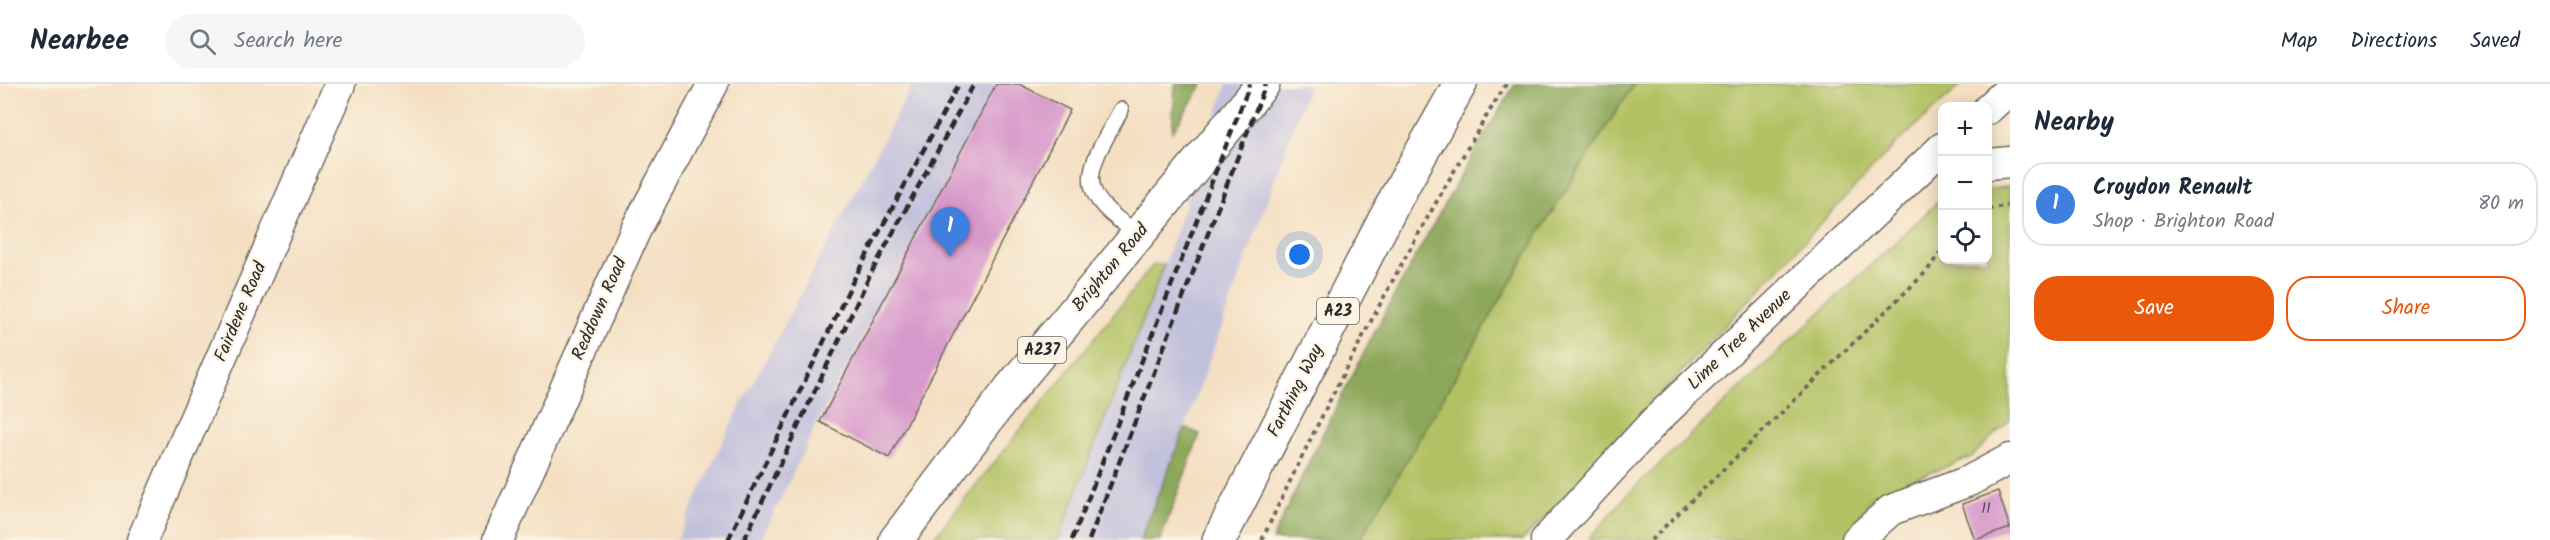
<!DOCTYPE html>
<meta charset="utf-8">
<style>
:root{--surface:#fff;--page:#f6f6f7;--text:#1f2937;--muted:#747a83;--line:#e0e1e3;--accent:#ea580c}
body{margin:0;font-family:Kalam,sans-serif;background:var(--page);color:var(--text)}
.controls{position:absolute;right:18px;top:18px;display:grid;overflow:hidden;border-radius:12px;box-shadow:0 3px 15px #0003}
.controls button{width:54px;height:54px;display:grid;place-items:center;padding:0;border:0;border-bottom:2px solid var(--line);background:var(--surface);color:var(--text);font:30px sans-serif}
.you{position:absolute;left:1300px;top:171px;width:21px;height:21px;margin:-15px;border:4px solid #fff;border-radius:50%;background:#1a73e8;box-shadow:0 0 0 9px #1a73e833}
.badge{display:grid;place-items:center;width:39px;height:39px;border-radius:50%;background:var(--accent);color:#fff;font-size:20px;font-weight:700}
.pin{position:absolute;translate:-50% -50px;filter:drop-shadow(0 2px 3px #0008)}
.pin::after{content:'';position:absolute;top:32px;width:21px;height:18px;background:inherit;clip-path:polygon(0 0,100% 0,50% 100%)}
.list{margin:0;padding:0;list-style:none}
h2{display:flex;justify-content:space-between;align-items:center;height:78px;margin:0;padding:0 24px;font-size:26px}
h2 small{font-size:20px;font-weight:400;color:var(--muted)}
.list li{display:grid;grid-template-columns:39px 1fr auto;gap:18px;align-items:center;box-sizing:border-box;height:84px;margin:0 12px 12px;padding:0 12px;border:2px solid var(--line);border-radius:24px}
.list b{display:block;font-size:22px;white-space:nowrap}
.list p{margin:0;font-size:20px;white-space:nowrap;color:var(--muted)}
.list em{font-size:20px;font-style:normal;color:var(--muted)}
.actions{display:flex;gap:12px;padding:18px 24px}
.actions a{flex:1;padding:14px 0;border:2px solid var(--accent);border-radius:24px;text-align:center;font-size:21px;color:var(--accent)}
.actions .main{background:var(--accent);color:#fff}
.icon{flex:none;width:33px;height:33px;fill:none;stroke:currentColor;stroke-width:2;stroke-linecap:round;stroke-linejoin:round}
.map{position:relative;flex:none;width:2010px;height:456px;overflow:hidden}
header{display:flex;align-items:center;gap:36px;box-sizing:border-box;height:84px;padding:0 30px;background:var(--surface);border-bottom:2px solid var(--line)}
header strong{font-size:28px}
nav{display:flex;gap:33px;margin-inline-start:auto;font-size:21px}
.search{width:420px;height:54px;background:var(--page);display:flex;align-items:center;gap:15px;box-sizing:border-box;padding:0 21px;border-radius:33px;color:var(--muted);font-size:22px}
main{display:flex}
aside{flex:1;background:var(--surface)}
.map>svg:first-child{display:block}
.industrial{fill:#c2c1dc}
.green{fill:#b2c164;stroke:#6e7648;stroke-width:1.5}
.forest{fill:#8da75a;stroke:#5c6942;stroke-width:1.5}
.building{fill:#d798cb}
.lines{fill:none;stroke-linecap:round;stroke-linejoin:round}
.service-casing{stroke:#716a60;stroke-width:18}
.minor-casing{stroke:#716a60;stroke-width:33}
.primary-casing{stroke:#716a60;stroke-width:36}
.trunk-casing{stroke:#716a60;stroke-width:36}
.path{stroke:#716a60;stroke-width:4;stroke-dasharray:4.5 4.5;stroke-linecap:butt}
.service{stroke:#fff;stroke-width:15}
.minor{stroke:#fff;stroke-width:30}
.primary{stroke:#fff;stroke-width:33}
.trunk{stroke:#fff;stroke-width:33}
.rail{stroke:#2b2b2b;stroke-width:4.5;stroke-dasharray:9 4.5;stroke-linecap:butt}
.labels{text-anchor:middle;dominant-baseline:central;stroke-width:5;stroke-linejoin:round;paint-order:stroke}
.number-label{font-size:15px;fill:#564653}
.shield{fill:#fcf5e5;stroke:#6a6863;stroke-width:1.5}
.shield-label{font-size:16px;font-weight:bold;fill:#2b2b2b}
.street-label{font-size:18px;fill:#2b2b2b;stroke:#fcf5e5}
</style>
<header>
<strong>Nearbee</strong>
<div class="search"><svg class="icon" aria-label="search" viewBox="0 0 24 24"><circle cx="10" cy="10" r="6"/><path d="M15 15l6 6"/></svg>Search here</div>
<nav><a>Map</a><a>Directions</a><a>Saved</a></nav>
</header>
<main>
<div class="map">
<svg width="2010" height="456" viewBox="0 0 2010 456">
<rect width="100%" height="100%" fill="#fcf5e5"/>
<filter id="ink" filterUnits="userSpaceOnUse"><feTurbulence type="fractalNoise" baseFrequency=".0167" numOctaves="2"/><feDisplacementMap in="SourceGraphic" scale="12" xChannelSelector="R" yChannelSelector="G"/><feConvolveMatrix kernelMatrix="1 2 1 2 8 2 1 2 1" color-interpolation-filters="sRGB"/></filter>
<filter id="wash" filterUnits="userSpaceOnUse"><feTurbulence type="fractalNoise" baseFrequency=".008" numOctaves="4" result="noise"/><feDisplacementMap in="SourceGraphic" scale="24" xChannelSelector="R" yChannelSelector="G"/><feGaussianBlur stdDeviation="1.35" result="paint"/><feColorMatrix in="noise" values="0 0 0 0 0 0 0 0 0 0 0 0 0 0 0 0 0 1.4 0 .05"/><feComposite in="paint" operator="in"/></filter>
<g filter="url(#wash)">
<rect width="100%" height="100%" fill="#f4dfc2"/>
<!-- industrial -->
<path class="industrial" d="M913,0H996L818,337L761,456H677L730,342Z
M1227,0H1309L1185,344L1140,456H1058L1164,181Z"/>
<!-- green -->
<path class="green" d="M1634,0H1962L1895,61L1523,456H1360L1545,139Z
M2010,102V336L1971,373L1873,411L1845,456H1588L1628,410L1942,114V176H1988V106Z
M1153,181H1164L1058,456H932Z"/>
<!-- forest -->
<path class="forest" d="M1175,0H1203L1172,48Z
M1515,0H1634L1545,139L1360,456H1272C1344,300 1426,147 1515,0Z
M1185,344L1200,350L1160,456H1140Z"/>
<g id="blocks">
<!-- building -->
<path class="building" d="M996,0H1019L1070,26L889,374L820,338Z
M1998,407L2010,444L1975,456L1962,420Z"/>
</g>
</g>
<g filter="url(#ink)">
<use href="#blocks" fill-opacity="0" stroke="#716a60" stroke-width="1.5"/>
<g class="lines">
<!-- service casing -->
<g class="service-casing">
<path id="service" d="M1121,26C1087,88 1070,106 1139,150"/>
</g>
<!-- minor casing -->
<g class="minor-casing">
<path id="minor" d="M1988,25L2010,5
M1988,80L2010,78
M142,456L340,0
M498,456L635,147L713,0
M1546,456L1655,337L1942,64
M1857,456L1891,426L1969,397L2010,375"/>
</g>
<!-- primary casing -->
<g class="primary-casing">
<path id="primary" d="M896,456L1011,304L1263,0"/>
</g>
<!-- trunk casing -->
<g class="trunk-casing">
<path id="trunk" d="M1219,456L1397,112L1460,0"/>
</g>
<!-- path -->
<path class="path" d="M1988,125L2010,121
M1262,456C1335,300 1416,147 1506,0
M1651,456L1927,187L1942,166"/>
<!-- service -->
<use href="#service" class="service"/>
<!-- minor -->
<use href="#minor" class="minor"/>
<!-- primary -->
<use href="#primary" class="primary"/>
<!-- trunk -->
<use href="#trunk" class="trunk"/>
<!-- rail -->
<path class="rail" d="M728,456L853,197L959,0
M744,456L870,191L974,0
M1072,456L1250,0
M1089,456L1266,0"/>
</g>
</g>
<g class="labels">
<!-- number labels -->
<g class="number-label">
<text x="1986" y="425">11</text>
</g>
<!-- shield labels -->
<g class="shield">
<rect x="1317" y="214" width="42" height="26" rx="4.5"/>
<rect x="1018" y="253" width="48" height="26" rx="4.5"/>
</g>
<g class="shield-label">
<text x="1338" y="227">A23</text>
<text x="1042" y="266">A237</text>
</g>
<!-- street labels -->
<g class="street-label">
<text transform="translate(1111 184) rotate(-50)">Brighton Road</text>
<text transform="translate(600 225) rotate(-66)">Reddown Road</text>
<text transform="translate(241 228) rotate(-67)">Fairdene Road</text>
<text transform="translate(1740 256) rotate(-44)">Lime Tree Avenue</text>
<text transform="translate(1296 307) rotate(-63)">Farthing Way</text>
</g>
</g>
</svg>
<div class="controls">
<button>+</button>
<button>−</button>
<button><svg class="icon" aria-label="locate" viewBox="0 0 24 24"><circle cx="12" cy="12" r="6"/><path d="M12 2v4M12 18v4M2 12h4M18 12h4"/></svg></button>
</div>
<div class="you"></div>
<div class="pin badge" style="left:950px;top:173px;background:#3f7fe0">1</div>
</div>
<aside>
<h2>Nearby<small></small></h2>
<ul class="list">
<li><span class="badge" style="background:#3f7fe0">1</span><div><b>Croydon Renault</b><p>Shop · Brighton Road</p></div><em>80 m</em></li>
</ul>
<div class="actions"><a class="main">Save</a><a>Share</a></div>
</aside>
</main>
